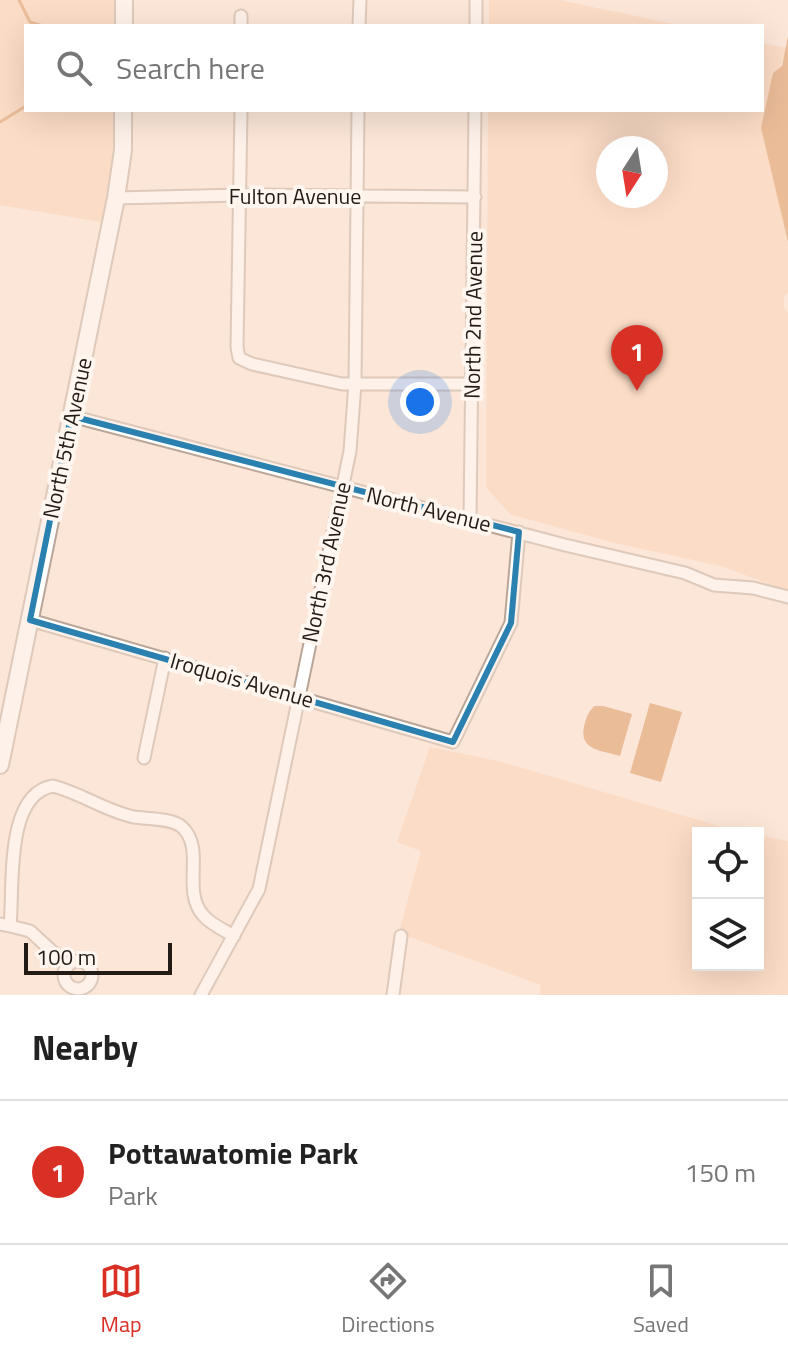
<!DOCTYPE html>
<style>
:root{--surface:#fff;--page:#f6f6f6;--text:#222;--muted:#767676;--line:#e0e0e0;--accent:#d93025}
body{margin:0;font-family:"Titillium Web",sans-serif;background:var(--page);color:var(--text)}
.controls{position:absolute;right:24px;bottom:24px;display:grid;overflow:hidden;border-radius:0px;box-shadow:0 8px 32px #0002}
.controls button{width:72px;height:72px;display:grid;place-items:center;padding:0;border:0;border-bottom:2px solid var(--line);background:var(--surface);color:var(--text);font:40px sans-serif}
.compass{position:absolute;left:596px;top:136px;width:72px;height:72px;border-radius:50%;background:var(--surface);box-shadow:0 8px 32px #0002;rotate:192deg}
.scale{position:absolute;left:24px;bottom:20px;width:148px;box-sizing:border-box;padding-left:8px;border:4px solid #231b16;border-top:0;font-size:22px;line-height:28px;white-space:nowrap;color:#231b16;-webkit-text-stroke:6px #fff6f0;paint-order:stroke}
.you{position:absolute;left:420px;top:402px;width:28px;height:28px;margin:-20px;border:6px solid #fff;border-radius:50%;background:#1a73e8;box-shadow:0 0 0 12px #1a73e833}
.badge{display:grid;place-items:center;width:52px;height:52px;border-radius:50%;background:var(--accent);color:#fff;font-size:26px;font-weight:700}
.pin{position:absolute;translate:-50% -66px;filter:drop-shadow(0 2px 4px #0008)}
.pin::after{content:'';position:absolute;top:42px;width:28px;height:24px;background:inherit;clip-path:polygon(0 0,100% 0,50% 100%)}
.list{margin:0;padding:0;list-style:none}
h2{display:flex;justify-content:space-between;align-items:center;height:104px;margin:0;padding:0 32px;font-size:34px}
h2 small{font-size:26px;font-weight:400;color:var(--muted)}
.list li{display:grid;grid-template-columns:52px 1fr auto;gap:24px;align-items:center;box-sizing:border-box;height:144px;padding:0 32px;border-top:2px solid var(--line)}
.list b{display:block;font-size:30px;white-space:nowrap}
.list p{margin:0;font-size:26px;white-space:nowrap;color:var(--muted)}
.list em{font-size:26px;font-style:normal;color:var(--muted)}
.icon{flex:none;width:44px;height:44px;fill:none;stroke:currentColor;stroke-width:2;stroke-linecap:round;stroke-linejoin:round}
.map{position:relative;flex:none;width:788px;height:995px;overflow:hidden}
.search{position:absolute;background:var(--surface);box-shadow:0 8px 32px #0002;left:24px;right:24px;top:24px;height:88px;display:flex;align-items:center;gap:20px;box-sizing:border-box;padding:0 28px;border-radius:0px;color:var(--muted);font-size:30px}
.sheet{height:248px;background:var(--surface)}
nav{display:flex;justify-content:space-around;align-items:center;box-sizing:border-box;height:112px;border-top:2px solid var(--line);background:var(--surface);font-size:22px;color:var(--muted)}
nav a{display:grid;justify-items:center;gap:4px}
nav .on{color:var(--accent)}
.map>svg:first-child{display:block}
.green{fill:#fbd1b2;fill-rule:evenodd}
.water{fill:#d88b4d}
.lines{fill:none;stroke-linecap:round;stroke-linejoin:round}
.stream{stroke:#d88b4d;stroke-width:3}
.street-casing{stroke:#baa698;stroke-width:15}
.secondary-casing{stroke:#baa698;stroke-width:20}
.street{stroke:#fff;stroke-width:11}
.secondary{stroke:#fff;stroke-width:16}
.marked{fill:none;stroke:#2a80af;stroke-width:6;stroke-linejoin:round}
.labels{text-anchor:middle;dominant-baseline:central;stroke-width:8;stroke-linejoin:round;paint-order:stroke}
.street-label{font-size:22px;fill:#231b16;stroke:#fff6f0}
</style>
<div class="map">
<svg width="788" height="995" viewBox="0 0 788 995">
<rect width="100%" height="100%" fill="#fbe6d7"/>
<!-- green -->
<path class="green" d="M0,0H120V26H26V110H119L107,223L0,205Z
M489,0H559L683,26H489Z
M762,43L786,48L761,128L788,242V293L784,296V308L788,312V591L721,566L611,542L510,514L486,487L488,110H762ZM608,148H656V196H608Z
M430,747L502,762L722,827L750,833H698V965H758V835L788,841V995H540L541,985L399,933L421,851L397,842Z"/>
<!-- water -->
<path class="water" d="M788,36V242L761,128L773,73L782,66Z
M650,703L682,712L661,782L630,773Z
M594,706H603L632,714L620,756C599,750 577,750 585,723C587,715 589,712 594,706Z"/>
<g class="lines">
<!-- stream -->
<path class="stream" d="M19,0L30,22L43,26
M0,122L26,106"/>
<!-- street casing -->
<g class="street-casing">
<path id="street" d="M241,26V16
M359,26L360,0
M476,26V0
M241,110L237,347L239,358L252,364L342,384H471
M116,198L240,195L475,197
M71,416L565,545L685,573L714,585L753,588L788,597
M470,519L475,110
M30,620L453,742L511,623L519,532
M144,758L165,658
M0,924L10,926C14,889 4,794 53,786C81,793 105,811 134,817C147,819 172,818 182,827C206,849 181,890 203,915C210,924 224,930 234,936
M10,926L30,931L68,966
M64 975a14 14 0 1 1 28 0a14 14 0 1 1-28 0Z
M201,995L259,889L350,451L355,383L358,110
M393,995L401,936"/>
</g>
<!-- secondary casing -->
<g class="secondary-casing">
<path id="secondary" d="M124,26V0
M0,765L116,198L123,150V110"/>
</g>
<!-- street -->
<use href="#street" class="street"/>
<!-- secondary -->
<use href="#secondary" class="secondary"/>
</g>
<!-- marked area -->
<path d="M0 0H788V995H0ZM71,416L519,532L511,623L453,742L30,620Z" fill="#fbe6d7" fill-opacity=".55" fill-rule="evenodd"/>
<path class="marked" d="M71,416L519,532L511,623L453,742L30,620Z"/>
<g class="labels">
<!-- street labels -->
<g class="street-label">
<text x="295" y="196">Fulton Avenue</text>
<text transform="translate(473 315) rotate(-89)">North 2nd Avenue</text>
<text transform="translate(67 438) rotate(-78)">North 5th Avenue</text>
<text transform="translate(429 509) rotate(14)">North Avenue</text>
<text transform="translate(326 562) rotate(-78)">North 3rd Avenue</text>
<text transform="translate(242 680) rotate(16)">Iroquois Avenue</text>
</g>
</g>
</svg>
<div class="controls">
<button><svg class="icon" aria-label="locate" viewBox="0 0 24 24"><circle cx="12" cy="12" r="6"/><path d="M12 2v4M12 18v4M2 12h4M18 12h4"/></svg></button>
<button><svg class="icon" aria-label="layers" viewBox="0 0 24 24"><path d="M12 4l9 5-9 5-9-5zM3 14l9 5 9-5"/></svg></button>
</div>
<svg class="compass" viewBox="-18 -18 36 36"><path d="M0-13l5 13h-10z" fill="#e53935"/><path d="M0 13l5-13h-10z" fill="#767676"/></svg>
<div class="scale">100 m</div>
<div class="you"></div>
<div class="pin badge" style="left:637px;top:391px">1</div>
<div class="search"><svg class="icon" aria-label="search" viewBox="0 0 24 24"><circle cx="10" cy="10" r="6"/><path d="M15 15l6 6"/></svg>Search here</div>
</div>
<section class="sheet">
<h2>Nearby<small></small></h2>
<ul class="list">
<li><span class="badge">1</span><div><b>Pottawatomie Park</b><p>Park</p></div><em>150 m</em></li>
</ul>
</section>
<nav>
<a class="on"><svg class="icon" aria-label="map" viewBox="0 0 24 24"><path d="M3 6l6-2 6 2 6-2v14l-6 2-6-2-6 2zM9 4v14M15 6v14"/></svg>Map</a>
<a><svg class="icon" aria-label="directions" viewBox="0 0 24 24"><path d="M12 3l9 9-9 9-9-9zM9 14v-3h6M13 9l2 2-2 2"/></svg>Directions</a>
<a><svg class="icon" aria-label="saved" viewBox="0 0 24 24"><path d="M7 4h10v16l-5-4-5 4z"/></svg>Saved</a>
</nav>
